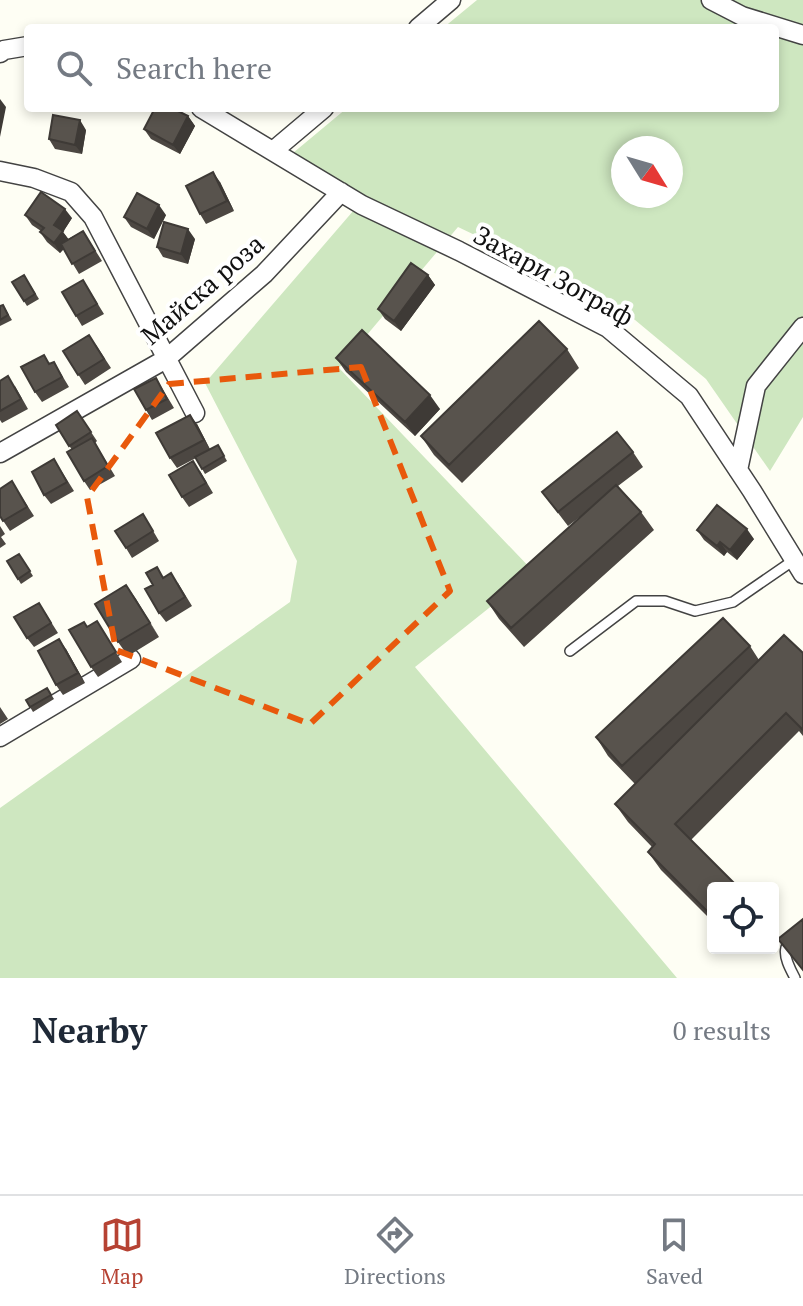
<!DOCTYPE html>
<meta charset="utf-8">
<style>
:root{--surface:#fff;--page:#f2f2f3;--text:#1f2937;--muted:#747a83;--line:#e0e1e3;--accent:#b64233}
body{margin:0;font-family:"PT Serif",serif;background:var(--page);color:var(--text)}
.controls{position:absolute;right:24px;bottom:24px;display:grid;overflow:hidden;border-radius:8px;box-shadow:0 4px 12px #0003}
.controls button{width:72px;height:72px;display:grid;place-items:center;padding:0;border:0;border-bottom:2px solid var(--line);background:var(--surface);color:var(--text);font:40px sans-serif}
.compass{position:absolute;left:611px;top:136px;width:72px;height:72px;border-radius:50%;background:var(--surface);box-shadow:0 4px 12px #0003;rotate:127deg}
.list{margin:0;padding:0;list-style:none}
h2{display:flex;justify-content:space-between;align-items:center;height:104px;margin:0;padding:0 32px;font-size:34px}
h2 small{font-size:26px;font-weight:400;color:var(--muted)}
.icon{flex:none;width:44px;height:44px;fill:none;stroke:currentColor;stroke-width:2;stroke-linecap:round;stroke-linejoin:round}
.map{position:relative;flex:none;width:803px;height:978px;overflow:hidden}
.search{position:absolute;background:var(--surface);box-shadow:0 4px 12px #0003;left:24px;right:24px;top:24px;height:88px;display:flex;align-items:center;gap:20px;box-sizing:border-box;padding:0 28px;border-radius:8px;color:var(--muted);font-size:30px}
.sheet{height:216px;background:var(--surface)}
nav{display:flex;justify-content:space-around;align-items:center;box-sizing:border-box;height:112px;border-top:2px solid var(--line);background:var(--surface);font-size:22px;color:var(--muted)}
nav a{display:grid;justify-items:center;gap:4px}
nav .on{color:var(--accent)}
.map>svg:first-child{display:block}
.green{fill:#cee7c0;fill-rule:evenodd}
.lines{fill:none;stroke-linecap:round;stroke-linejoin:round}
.service-casing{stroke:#434343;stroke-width:12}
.minor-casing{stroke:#434343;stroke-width:21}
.service{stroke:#fff;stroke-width:9}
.minor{stroke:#fff;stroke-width:18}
.wall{fill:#4c4742}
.shaded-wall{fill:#3e3a36}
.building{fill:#58534d;stroke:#3e3a36;stroke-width:2}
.marked{fill:none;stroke:#e8590c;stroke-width:6;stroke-dasharray:16 10;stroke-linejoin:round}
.labels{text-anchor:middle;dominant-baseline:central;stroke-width:8;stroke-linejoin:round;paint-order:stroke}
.street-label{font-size:26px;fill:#101010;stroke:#fff}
</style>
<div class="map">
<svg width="803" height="978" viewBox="0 0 803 978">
<rect width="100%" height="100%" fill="#fefef4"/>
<!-- green -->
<path class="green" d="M477,0H803V417L770,471L706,379L611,300L458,227L339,368L534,572L415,667L677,978H0V808L290,602L297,561L205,383L360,203L293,153L347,108H775V28H443ZM623,148H671V196H623Z"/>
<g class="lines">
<!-- service casing -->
<g class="service-casing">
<path id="service" d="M570,651L636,601H665L695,611L733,602L794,560
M795,978C782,954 780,945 803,927"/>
</g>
<!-- minor casing -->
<g class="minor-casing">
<path id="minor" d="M711,0L742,16L803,35
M418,28L451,0
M0,53L4,50L28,46
M201,108L362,205L459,251L608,328L689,396L752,491L803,574
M273,151L324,108
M0,171L34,178L71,192L93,217L195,413
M0,453L166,359L264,274L341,192
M738,470L756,386L803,327
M0,737L131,659"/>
</g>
<!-- service -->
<use href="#service" class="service"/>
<!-- minor -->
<use href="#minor" class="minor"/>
</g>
<!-- wall -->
<path class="wall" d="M188,116L195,126L180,154L151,139L144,129Z
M86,130L82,154L55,149L49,139Z
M220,182L234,211L206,224L200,214Z
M25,215L72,218L63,232L68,239L83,231L102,261L79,274L64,249L60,253L47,242L40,232L41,231L32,225Z
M166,215L154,239L131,227L124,217Z
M195,239L188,264L163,257L157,247Z
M24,275L39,299L27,306L12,282Z
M428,275L435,285L401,331L385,319L378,309Z
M83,280L104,314L82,326L76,316Z
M3,305L12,320L0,326V306Z
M96,345L111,368L85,385L63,351Z
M567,349L579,368L462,483L434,455L421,436Z
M336,358L440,409L415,436L346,372Z
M54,362L69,387L42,402L35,392L50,364Z
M156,378L174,408L152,420L146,410Z
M0,381L15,386L28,409L2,423L0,420Z
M77,411L97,441L95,443L115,476L90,490L84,481L72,450L56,425Z
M197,424L210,449L218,445L227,461L205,474L196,458L177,468L170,458Z
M633,452L643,467L618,486L641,512L654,530L524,647L499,619L487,601L585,513L568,526L542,492Z
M54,459L74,491L51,504L44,495Z
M200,471L213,493L189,507L182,497Z
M18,491L34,516L10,531L0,516Z
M149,524L159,541L132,558L126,548Z
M0,526L5,534L1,537L6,544L0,548Z
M697,530L754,539L737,560L727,552L724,556L704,540Z
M19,554L33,576L21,584L7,561Z
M164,578L178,583L192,606L166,622L159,613Z
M126,585L159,637L128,656L118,642Z
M39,603L58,633L34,647L27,638Z
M87,627L103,631L122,662L98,677L91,667Z
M750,646L759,660L803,653V736L799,731L691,840L713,888V922L661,870L648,852L652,847L628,822L615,804L635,784L608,756L596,737Z
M66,649L85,683L63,695L56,685Z
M47,688L54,699L33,712L26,700Z
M0,707L8,719L0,724Z"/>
<!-- shaded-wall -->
<path class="shaded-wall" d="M0,99L6,107L0,137Z
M188,116L195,126L180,154L173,145Z
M80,120L86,130L82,154L75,145Z
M213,172L220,182L234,211L227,201Z
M159,205L166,215L154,239L147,229Z
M65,209L72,218L63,232L70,241L60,253L54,243V225Z
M188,229L195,239L188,264L181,254Z
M428,275L435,285L401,331L394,321Z
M430,395L440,409L415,436L405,422Z
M190,415L197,424L210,450L204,440Z
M747,529L754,539L737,560L730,550Z
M720,542L727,552L724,556L717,546Z
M126,585L136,599L159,637L150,623Z
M59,639L66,649L85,683L78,673Z"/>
<!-- building -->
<path class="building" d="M155,108H172L188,116L173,145L144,129Z
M53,115L80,120L75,145L49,139Z
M213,172L227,201L200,214L186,186Z
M41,192L65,209L54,225L63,231L54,243L40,232L44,228L25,215Z
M137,193L159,205L147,229L124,217Z
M164,222L188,229L181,254L157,247Z
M83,231L95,251L72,264L61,244Z
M411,263L428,275L394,321L378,309Z
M24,275L35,294L24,301L12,282Z
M83,280L97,304L76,316L62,292Z
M3,305L8,315L0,320V306Z
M539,321L567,349L449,465L421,436Z
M362,330L430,395L405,422L336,358Z
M89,335L104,359L78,375L63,351Z
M44,355L49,364L54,362L62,377L35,392L21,367Z
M8,376L21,399L0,411V381Z
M156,378L167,399L146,410L134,389Z
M77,411L91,432L69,446L56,425Z
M190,415L204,440L170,458L156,433Z
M617,432L633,452L558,512L542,492Z
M92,438L108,466L84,481L67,452Z
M218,445L224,456L202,469L195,457Z
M54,459L67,482L44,495L32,472Z
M193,461L206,483L182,497L169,475Z
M12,481L27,507L3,521L0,516V489Z
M616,485L641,512L511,628L487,601Z
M717,505L747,529L730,550L720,542L717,546L697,530Z
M143,514L153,531L126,548L115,531Z
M19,554L30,571L18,579L7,561Z
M157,567L163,578L171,573L185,597L159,613L145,589L153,585L146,573Z
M126,585L150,623L118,642L95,604Z
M39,603L51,623L27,638L14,617Z
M723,618L750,646L622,766L596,737Z
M97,621L116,652L91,667L69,630L84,622L87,627Z
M784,635L803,653V730L786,713L675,824L739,888H713V917L648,852L655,844L615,804Z
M59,639L78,673L56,685L38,651Z
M47,688L51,695L30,707L26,700Z
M803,919V970L778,939Z"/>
<!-- marked area -->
<path class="marked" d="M361,367L450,591L310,724L116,650L87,497L169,384Z"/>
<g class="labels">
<!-- street labels -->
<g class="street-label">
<text transform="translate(554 275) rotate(29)">Захари Зограф</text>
<text transform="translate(202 289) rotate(-41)">Майска роза</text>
</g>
</g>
</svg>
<div class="controls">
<button><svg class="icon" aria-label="locate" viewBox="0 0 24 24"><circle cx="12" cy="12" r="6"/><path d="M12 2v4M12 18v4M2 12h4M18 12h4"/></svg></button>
</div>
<svg class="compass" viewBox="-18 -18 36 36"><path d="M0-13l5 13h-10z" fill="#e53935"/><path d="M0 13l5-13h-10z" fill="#747a83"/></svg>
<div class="search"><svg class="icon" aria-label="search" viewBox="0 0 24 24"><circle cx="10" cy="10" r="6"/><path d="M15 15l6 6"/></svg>Search here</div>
</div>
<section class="sheet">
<h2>Nearby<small>0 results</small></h2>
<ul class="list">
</ul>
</section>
<nav>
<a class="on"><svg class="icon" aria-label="map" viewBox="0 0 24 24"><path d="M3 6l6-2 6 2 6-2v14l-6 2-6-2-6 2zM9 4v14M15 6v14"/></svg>Map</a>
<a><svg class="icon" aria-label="directions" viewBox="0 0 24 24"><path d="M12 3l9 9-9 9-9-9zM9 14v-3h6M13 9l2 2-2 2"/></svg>Directions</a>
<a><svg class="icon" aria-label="saved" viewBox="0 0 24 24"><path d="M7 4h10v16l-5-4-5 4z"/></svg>Saved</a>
</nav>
